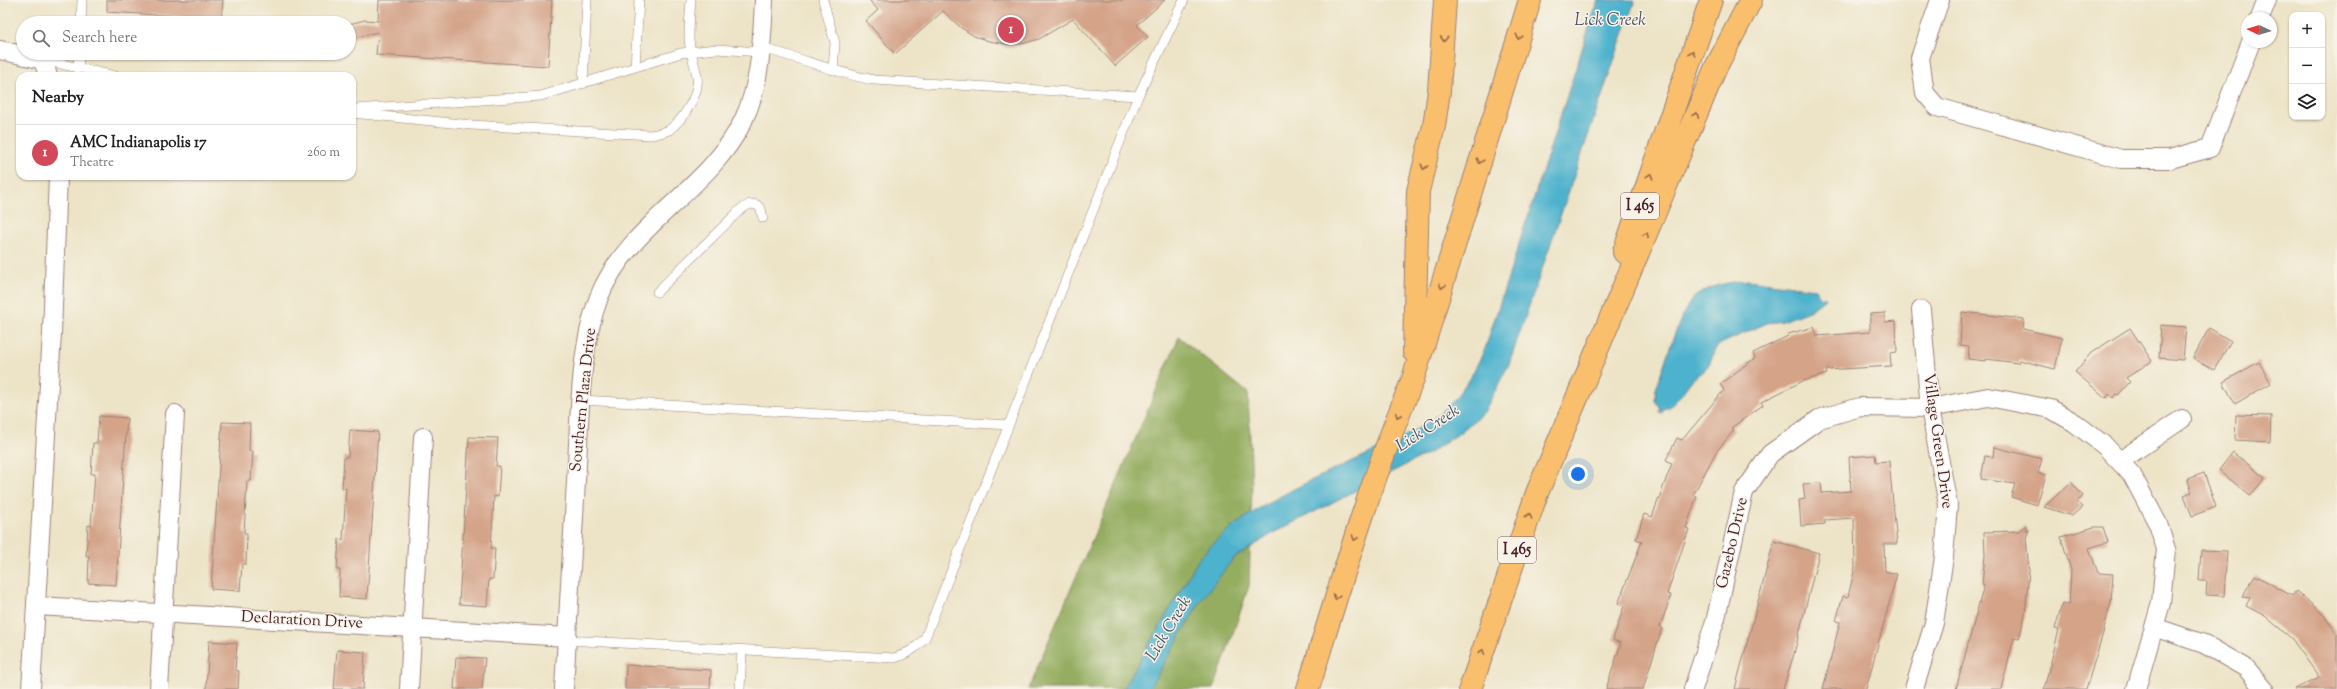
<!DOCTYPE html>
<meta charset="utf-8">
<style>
:root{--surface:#fff;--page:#f2f2f2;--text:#222;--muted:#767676;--line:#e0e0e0;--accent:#d1495b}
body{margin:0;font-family:"Sorts Mill Goudy",serif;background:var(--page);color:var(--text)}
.controls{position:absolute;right:12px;top:12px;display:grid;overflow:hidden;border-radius:8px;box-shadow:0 1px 3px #0004}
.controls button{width:36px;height:36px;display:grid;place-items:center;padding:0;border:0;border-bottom:1px solid var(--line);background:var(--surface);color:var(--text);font:20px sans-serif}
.compass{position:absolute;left:2241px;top:12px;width:36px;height:36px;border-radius:50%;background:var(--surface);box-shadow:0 1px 3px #0004;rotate:274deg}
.you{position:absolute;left:1578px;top:474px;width:14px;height:14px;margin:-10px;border:3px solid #fff;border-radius:50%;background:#1a73e8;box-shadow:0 0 0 6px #1a73e833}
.badge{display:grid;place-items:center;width:26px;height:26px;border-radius:50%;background:var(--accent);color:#fff;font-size:13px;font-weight:700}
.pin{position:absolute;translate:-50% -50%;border:2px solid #fff;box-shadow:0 1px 4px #0006}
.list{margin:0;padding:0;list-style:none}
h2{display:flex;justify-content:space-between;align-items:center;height:52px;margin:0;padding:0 16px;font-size:17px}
h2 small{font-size:13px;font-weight:400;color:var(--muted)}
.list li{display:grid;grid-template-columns:26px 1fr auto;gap:12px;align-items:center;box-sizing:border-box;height:56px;padding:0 16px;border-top:1px solid var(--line)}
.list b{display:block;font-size:15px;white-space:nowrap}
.list p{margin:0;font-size:13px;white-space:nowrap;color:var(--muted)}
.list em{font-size:13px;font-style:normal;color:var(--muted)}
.icon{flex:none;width:22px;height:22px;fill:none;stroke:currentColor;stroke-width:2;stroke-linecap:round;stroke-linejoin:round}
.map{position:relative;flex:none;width:2337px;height:689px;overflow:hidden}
.search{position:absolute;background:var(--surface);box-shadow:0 1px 3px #0004;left:16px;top:16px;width:340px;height:44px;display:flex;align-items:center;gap:10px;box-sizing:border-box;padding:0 14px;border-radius:22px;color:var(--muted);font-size:15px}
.panel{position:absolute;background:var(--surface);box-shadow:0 1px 3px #0004;left:16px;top:72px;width:340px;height:108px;border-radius:12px}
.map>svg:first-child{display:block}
.forest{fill:#94ad60;stroke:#6f6646}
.water{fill:#4eb2cd;stroke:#4c687c}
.building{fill:#d4a388}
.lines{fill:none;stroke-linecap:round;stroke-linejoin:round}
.service-casing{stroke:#9c8279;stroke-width:10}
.minor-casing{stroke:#9c8279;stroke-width:20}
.motorway-casing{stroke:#9c8279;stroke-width:24}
.service{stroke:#fff;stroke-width:9}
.minor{stroke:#fff;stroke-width:18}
.motorway{stroke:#f9bf6d;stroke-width:22}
.oneway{stroke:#996749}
.labels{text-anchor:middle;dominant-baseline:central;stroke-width:3;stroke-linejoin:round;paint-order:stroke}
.shield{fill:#f7f3e8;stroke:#7e5f64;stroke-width:1}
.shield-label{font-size:15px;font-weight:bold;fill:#4a1f2b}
.street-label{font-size:16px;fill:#4a1f2b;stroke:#f7f3e8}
.water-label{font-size:17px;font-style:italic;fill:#4b5264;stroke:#f7f3e8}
</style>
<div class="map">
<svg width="2337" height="689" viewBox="0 0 2337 689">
<rect width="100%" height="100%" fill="#f7f3e8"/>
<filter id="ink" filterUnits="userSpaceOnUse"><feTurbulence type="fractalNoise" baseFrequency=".025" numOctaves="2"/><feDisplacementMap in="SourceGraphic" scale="8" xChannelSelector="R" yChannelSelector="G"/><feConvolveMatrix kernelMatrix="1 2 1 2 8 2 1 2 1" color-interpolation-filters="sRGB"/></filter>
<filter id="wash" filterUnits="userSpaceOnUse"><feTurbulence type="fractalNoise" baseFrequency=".012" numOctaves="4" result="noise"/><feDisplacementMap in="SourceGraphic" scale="16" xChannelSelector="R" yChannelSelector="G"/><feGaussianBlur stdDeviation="0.9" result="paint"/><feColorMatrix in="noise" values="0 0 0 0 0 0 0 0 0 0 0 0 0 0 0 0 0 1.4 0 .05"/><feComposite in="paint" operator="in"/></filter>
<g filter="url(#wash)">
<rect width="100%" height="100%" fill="#ede4c7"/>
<!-- forest -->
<path class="forest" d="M1179,337L1248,393L1252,486L1249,586L1214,689H1028Z"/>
<!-- water -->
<path class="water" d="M1598,0H1635L1509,364L1484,412L1458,434L1431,452L1275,532L1233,559L1200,602L1149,689H1123L1200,557C1244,508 1306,483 1364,456C1389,445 1428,426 1447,407C1464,390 1475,370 1485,349Z
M1748,280L1815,289L1821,298H1826L1811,310L1783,321L1767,323L1718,345C1713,351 1713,358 1709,364C1706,370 1698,374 1693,379C1684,388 1677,406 1663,409L1662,413L1659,412L1661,408L1655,401L1656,389C1663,369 1681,306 1696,296C1710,285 1731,282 1748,280Z"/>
<g id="blocks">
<!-- building -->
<path class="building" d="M107,0H223L221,23H206V18L107,12Z
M379,0H552L548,66L376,55L378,32L349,39V24L365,20L378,21Z
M869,0H1165L1137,25L1148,37L1115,66L1073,19L1039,39L1022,44H1006L989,41L974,36L960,27L943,11L895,54L866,21L878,10Z
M1962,312L2024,319L2023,329L2062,338L2055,369L2019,360L2018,363L1986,359V361L1968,359L1969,346L1960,345Z
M1885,313V322L1896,321L1897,352L1890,353L1891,366L1826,370L1827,374L1803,381L1761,402L1763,405L1731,428L1734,430L1716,452L1693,495L1697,496L1686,528L1689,529L1667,594L1671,595L1660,627L1662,628L1643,689H1606L1621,643L1613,640L1624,606L1618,604L1642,541L1636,539L1644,514L1652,517L1672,463L1666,460L1677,438L1682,440L1724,390L1720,384L1755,358L1753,353L1788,336V334L1814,327L1817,336L1870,332V314Z
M2161,325L2186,327L2183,360L2159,358Z
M2130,328L2152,361L2126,378L2130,382L2118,395L2116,394L2113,398L2109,394L2106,398L2075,372L2091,353Z
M2209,328L2231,341L2214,370L2193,358Z
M2259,362L2271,383L2235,404L2223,382Z
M2236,415L2271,416L2270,442L2235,440Z
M99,416L127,418L116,585L88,583L89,556H86L88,525L91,526L95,474H91L93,443H97Z
M222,422L250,423L249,451H253L251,481H247L244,533H247L246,564H242L240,591L211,589Z
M350,430L378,432L367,599L339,597L340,570H337L339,539L343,540L346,488H342L344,457H348Z
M469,437L498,438L496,466H500L498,497L494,496L491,548H495L493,579H489L487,606L459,604Z
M1994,447L2042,459L2038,473L2046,475L2037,505L2011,497L2015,484L1981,479L1985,456L1993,457Z
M2233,452L2265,478L2250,496L2219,470Z
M1875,455L1876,462L1889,461L1897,544H1884L1885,571L1897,574L1866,689H1823L1840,622L1836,621L1843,596L1848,597L1855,567L1854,518L1825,520V524L1801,526L1799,500L1805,499L1803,484L1821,483L1822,493L1851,491L1849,457Z
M2204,473L2216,507L2192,516L2184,495L2192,492L2187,479Z
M2071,482L2083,496L2077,502L2082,507L2072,516L2044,507Z
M2026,525V530H2029L2026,538L2029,571L2025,615L2019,639L2014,638L2001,689H1956L1984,585H1982L1985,555L1984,532L2019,531Z
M2094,527H2103L2108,542L2089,548L2098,573L2113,574L2111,602L2103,633L2086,689H2044L2059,630L2055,629L2062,604L2069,605L2071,570L2061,537Z
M1774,541L1819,553L1794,654L1783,689H1735Z
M2201,550L2227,551L2224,596L2206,595L2207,581H2199Z
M2255,575L2292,596L2296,591L2323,614L2337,634V689H2295L2319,677L2292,639L2265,616L2246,606L2250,598L2242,597Z
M209,641L237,643L235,670L239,671L238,689H206Z
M337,650L365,652L363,689H334Z
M456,657L485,658L482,689H454Z
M626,665L711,670L710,689H625Z"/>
</g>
</g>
<g filter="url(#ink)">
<use href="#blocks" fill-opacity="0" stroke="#9c8279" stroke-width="1"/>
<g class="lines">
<!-- service casing -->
<g class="service-casing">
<path id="service" d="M823,0L835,43L833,70
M81,23L82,0
M761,48C799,57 835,73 874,80L1138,96
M43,60L115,76
M635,67L639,0
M78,69L79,53
M583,84L587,0
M355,109L541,96L681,53L716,49L761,52
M352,113L472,125L651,135C657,134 663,133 669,130C683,120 700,94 697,77C695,63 689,51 689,37C689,25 690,12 691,0
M657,292L741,209L750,204L757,205L761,209L763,218
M582,400L1009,425
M567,640L894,658C908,654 916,648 925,638L1138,96L1184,0
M740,689L742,650"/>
</g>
<!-- minor casing -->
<g class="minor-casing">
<path id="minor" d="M1940,0L1920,58L1925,93L1937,107L2121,159H2170L2210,148L2251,42
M2260,18L2267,0
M0,50L43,60L48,76
M2120,461L2182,419
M37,606L567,637
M2154,627L2204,644L2246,668L2264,689
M31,689L52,333L58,176
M159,689L175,414
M409,689L423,437
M564,689C568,614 573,539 577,464C580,411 580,347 599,297C628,224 709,190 743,121C761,84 762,40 764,0
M1693,689L1716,618L1744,492L1770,454L1819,419L1860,407L1930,408L1988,397L2051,409L2075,423L2105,446L2132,475L2158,524L2166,549L2161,603L2136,689
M1914,689L1934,623L1944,557L1948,505L1930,408L1921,310"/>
</g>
<!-- motorway casing -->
<g class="motorway-casing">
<path id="motorway" d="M1624,252L1711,0
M1414,352L1418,191L1434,126L1439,91L1445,0
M1308,689C1340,585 1371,480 1413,379L1530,0
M1470,689L1537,493L1716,67L1751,0"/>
</g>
<!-- service -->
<use href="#service" class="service"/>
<!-- minor -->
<use href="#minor" class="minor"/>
<!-- motorway -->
<use href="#motorway" class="motorway"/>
</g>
<!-- one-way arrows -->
<defs><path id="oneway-chevron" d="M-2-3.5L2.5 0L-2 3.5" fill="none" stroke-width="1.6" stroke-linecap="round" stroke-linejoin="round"/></defs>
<g class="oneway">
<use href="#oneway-chevron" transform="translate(1519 37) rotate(107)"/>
<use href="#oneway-chevron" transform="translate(1444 39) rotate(93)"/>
<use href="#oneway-chevron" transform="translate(1692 53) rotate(-71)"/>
<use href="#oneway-chevron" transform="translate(1696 115) rotate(-68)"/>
<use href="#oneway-chevron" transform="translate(1480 161) rotate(107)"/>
<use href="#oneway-chevron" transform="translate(1424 167) rotate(105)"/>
<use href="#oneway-chevron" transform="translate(1650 176) rotate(-71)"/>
<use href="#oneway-chevron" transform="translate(1646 235) rotate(-67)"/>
<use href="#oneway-chevron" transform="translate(1442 286) rotate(107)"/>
<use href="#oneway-chevron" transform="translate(1398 415) rotate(113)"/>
<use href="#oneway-chevron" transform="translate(1529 516) rotate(-71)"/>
<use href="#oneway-chevron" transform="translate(1355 538) rotate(109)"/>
<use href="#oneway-chevron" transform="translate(1336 597) rotate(107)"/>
<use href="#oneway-chevron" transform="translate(1482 652) rotate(-71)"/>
</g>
</g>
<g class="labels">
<!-- shield labels -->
<g class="shield">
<rect x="1621" y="193" width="38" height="26" rx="3"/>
<rect x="1498" y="537" width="38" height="26" rx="3"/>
</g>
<g class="shield-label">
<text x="1640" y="206">I 465</text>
<text x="1517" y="550">I 465</text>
</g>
<!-- street labels -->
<g class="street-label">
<text transform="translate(584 400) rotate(-84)">Southern Plaza Drive</text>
<text transform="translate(1937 441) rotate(82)">Village Green Drive</text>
<text transform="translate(1733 543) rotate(-77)">Gazebo Drive</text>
<text transform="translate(302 621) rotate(3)">Declaration Drive</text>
</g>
<!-- water labels -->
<g class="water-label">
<text x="1610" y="21">Lick Creek</text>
<text transform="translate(1428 429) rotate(-33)">Lick Creek</text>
<text transform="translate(1169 629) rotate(-59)">Lick Creek</text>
</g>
</g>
</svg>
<div class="controls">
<button>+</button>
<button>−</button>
<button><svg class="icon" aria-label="layers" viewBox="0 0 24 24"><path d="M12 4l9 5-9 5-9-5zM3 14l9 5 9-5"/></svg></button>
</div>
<svg class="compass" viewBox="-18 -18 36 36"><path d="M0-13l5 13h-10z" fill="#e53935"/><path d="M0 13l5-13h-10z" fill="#767676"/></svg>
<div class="you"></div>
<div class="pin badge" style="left:1011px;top:30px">1</div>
<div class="search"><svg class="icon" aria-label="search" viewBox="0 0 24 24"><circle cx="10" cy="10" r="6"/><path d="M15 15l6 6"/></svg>Search here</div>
<section class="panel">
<h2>Nearby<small></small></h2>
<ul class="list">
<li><span class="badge">1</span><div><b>AMC Indianapolis 17</b><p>Theatre</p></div><em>260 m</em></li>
</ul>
</section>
</div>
